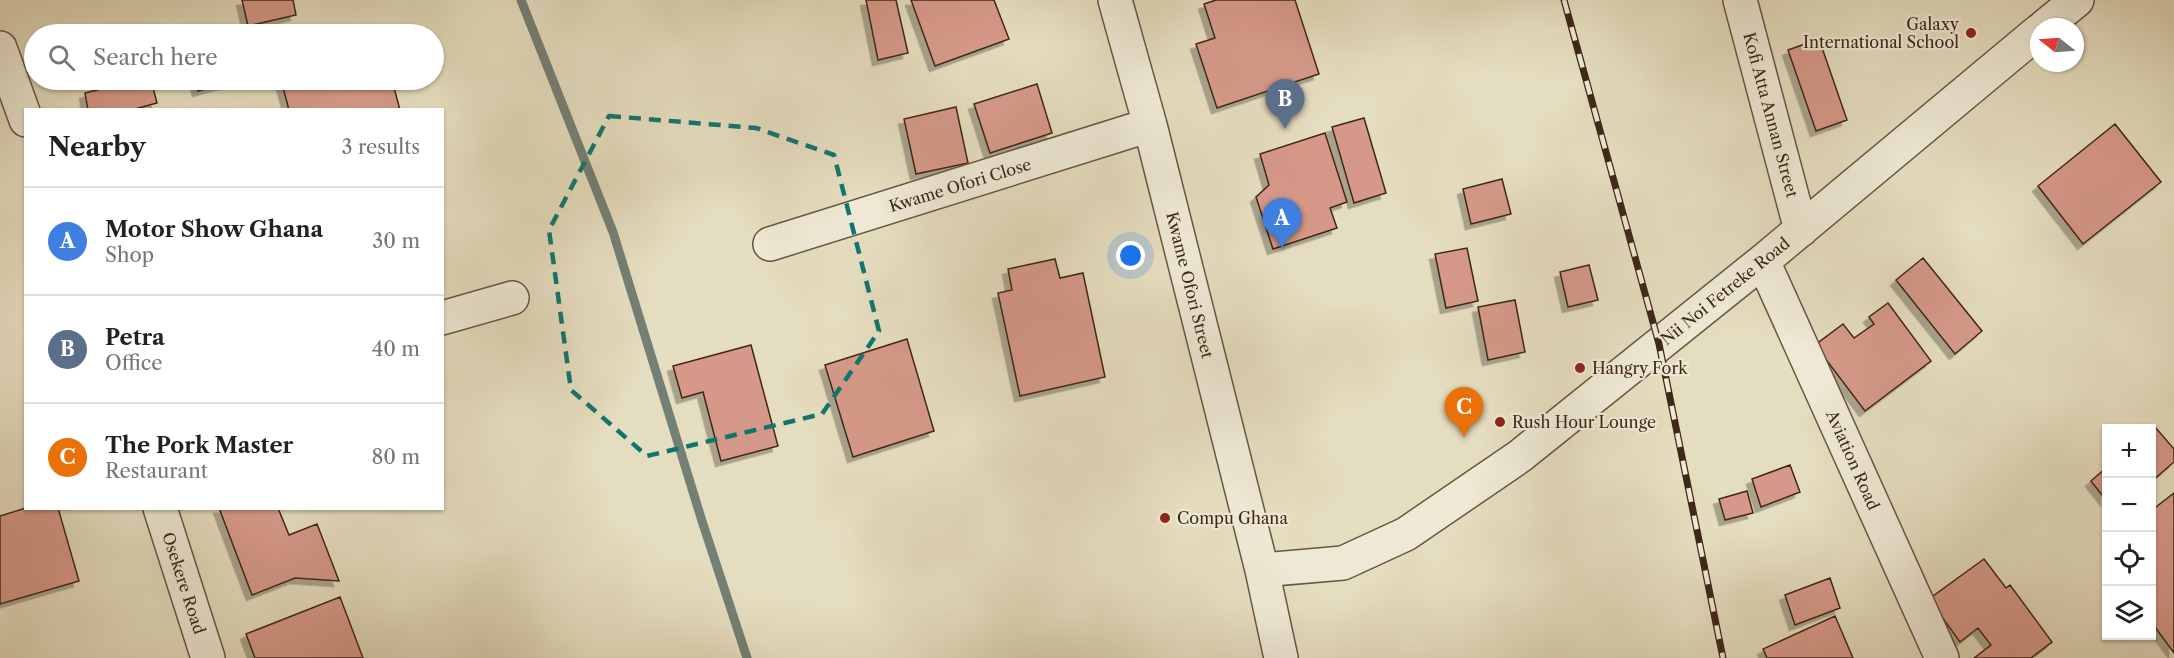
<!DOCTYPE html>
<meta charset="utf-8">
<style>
:root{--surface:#fff;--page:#f2f2f2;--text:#222;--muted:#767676;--line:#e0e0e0;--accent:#ea580c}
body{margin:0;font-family:"Libre Caslon Text",serif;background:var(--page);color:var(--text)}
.controls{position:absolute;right:18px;bottom:18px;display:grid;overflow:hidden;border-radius:0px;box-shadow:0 2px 4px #0004}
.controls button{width:54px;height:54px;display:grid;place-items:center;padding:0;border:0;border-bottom:2px solid var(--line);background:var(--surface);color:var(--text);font:30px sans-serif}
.compass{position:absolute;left:2030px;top:18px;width:54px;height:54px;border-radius:50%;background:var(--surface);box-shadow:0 2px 4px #0004;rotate:287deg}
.you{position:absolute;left:1131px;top:256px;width:21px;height:21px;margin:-15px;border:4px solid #fff;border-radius:50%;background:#1a73e8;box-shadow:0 0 0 9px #1a73e833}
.badge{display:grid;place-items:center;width:39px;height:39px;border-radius:50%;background:var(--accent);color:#fff;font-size:20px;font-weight:700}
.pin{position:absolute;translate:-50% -50px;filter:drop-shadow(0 2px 3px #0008)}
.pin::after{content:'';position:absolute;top:32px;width:21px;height:18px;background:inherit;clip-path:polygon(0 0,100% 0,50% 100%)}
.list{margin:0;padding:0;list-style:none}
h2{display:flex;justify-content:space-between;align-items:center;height:78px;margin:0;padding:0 24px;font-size:26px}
h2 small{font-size:20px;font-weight:400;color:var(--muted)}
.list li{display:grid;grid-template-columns:39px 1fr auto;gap:18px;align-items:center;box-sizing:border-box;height:108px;padding:0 24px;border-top:2px solid var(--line)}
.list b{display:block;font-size:22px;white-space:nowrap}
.list p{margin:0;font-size:20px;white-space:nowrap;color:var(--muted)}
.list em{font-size:20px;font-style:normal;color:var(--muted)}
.icon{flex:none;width:33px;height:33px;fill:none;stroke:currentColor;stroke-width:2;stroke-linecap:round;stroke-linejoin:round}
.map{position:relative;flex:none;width:2174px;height:658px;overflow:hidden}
.search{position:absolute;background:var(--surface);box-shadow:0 2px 4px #0004;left:24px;top:24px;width:420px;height:66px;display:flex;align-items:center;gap:15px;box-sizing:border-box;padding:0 21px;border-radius:33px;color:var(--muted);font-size:22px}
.panel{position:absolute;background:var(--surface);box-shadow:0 2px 4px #0004;left:24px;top:108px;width:420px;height:402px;border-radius:0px}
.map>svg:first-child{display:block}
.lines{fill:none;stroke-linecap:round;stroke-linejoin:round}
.stream{stroke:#738075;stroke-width:9}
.building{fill:#d69989;stroke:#3f2818;stroke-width:1.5;filter:url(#shadow)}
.street-casing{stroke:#685542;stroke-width:36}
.street{stroke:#eee9d5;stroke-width:33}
.rail-casing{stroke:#3f2818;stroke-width:7}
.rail{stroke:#eee9d5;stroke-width:4.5;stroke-dasharray:14;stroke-linecap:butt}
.marked{fill:none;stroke:#0f766e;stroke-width:4.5;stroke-dasharray:12 8;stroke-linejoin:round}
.poi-dot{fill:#8f2418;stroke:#eee9d5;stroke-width:2}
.labels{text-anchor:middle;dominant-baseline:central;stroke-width:4.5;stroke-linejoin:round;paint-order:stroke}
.poi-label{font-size:16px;fill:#3f2818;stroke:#eee9d5;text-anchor:start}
.street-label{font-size:16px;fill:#3f2818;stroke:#eee9d5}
</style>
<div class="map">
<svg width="2174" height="658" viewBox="0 0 2174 658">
<defs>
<filter id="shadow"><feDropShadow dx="-5.5" dy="5.5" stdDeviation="0" flood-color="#0004"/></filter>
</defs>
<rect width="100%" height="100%" fill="#e5ddbf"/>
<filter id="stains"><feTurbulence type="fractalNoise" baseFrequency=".00333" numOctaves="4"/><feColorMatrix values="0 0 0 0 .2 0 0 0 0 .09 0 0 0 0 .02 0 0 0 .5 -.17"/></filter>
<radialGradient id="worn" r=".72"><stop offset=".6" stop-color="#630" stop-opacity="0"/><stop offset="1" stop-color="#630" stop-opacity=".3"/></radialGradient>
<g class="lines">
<!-- stream -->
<path class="stream" d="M521,0L613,232L702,521L747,658"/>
</g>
<!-- building -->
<path class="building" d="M242,0H293L296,15L248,26Z
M866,0H896L908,53L878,60Z
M911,0H994L1009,39L935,66Z
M1216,0H1295L1319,74L1217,108L1196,44L1215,38L1204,4Z
M1819,39L1847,120L1816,131L1788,50Z
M138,80H151L157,103L131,110H88L85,93Z
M195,80H238L198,91Z
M281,80H392L400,110H289Z
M1037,84L1052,133L990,153L974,104Z
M956,107L968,163L916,174L904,119Z
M1364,118L1386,193L1354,203L1332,127Z
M2115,124L2161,182L2083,244L2038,186Z
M1325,133L1347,202L1330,208L1337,228L1273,249L1256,197L1269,185L1260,154Z
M1502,179L1511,214L1471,224L1463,189Z
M1467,248L1478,301L1446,308L1435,254Z
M1923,258L1982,331L1955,354L1896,280Z
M1055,259L1060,278L1083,273L1105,377L1020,396L998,293L1012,290L1008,269Z
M1589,265L1598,300L1568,307L1560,272Z
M1515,300L1525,352L1488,360L1478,307Z
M1888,303L1931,361L1865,411L1815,345L1843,324L1854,338L1874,324L1869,317Z
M907,339L934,431L853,457L825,365Z
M751,345L778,446L721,461L703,392L682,398L673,366Z
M2155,427L2174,449V462L2152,481V430Z
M1790,465L1800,492L1761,507L1752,479Z
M2106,468V500L2091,481Z
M1747,491L1753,513L1725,520L1719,499Z
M2174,493V653L2152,623V510Z
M26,508H58L79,581L0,604V516Z
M219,508H278L289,535L317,524L339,581L295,578L252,595Z
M1984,559L2006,588L2010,585L2052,642L2031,658H1974L1991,645L1978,628L1960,642L1929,599Z
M1830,578L1840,608L1795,625L1785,595Z
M340,597L363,658H255L246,634Z
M1835,616L1853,658H1767L1763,649Z"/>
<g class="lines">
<!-- street casing -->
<g class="street-casing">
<path id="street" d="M1115,0L1150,125L1262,570L1281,658
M1740,0L1801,230
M2044,27L2077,0
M0,48L26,120
M770,244L1150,125
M1763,261L1942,658
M442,318L512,298
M160,508L208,658
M1262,570L1343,563L1406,534L1520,456L1763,261L2039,31"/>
</g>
<!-- street -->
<use href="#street" class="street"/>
<!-- rail casing -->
<g class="rail-casing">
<path id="rail" d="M1564,0L1659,344L1723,658"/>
</g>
<!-- rail -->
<use href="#rail" class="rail"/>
</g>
<!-- marked area -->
<path class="marked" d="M609,116L756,128L834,155L879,331L822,414L647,456L571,390L549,230Z"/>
<!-- markers -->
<g class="poi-dot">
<circle cx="1971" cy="33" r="6"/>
<circle cx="1580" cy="368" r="6"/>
<circle cx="1500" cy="422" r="6"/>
<circle cx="1165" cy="518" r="6"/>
</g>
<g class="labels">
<!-- poi labels -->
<g class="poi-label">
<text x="1959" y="24" text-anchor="end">Galaxy<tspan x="1959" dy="18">International School</tspan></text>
<text x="1592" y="368">Hangry Fork</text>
<text x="1512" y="422">Rush Hour Lounge</text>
<text x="1177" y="518">Compu Ghana</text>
</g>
<!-- street labels -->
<g class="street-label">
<text transform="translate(1771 115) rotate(75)">Kofi Atta Annan Street</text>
<text transform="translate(960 185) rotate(-17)">Kwame Ofori Close</text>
<text transform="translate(1190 285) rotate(76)">Kwame Ofori Street</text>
<text transform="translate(1725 291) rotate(-39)">Nii Noi Fetreke Road</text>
<text transform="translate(1853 460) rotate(66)">Aviation Road</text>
<text transform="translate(184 583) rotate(72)">Osekere Road</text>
</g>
</g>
<rect width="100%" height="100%" filter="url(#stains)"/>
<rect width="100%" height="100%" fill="url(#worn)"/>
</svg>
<div class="controls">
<button>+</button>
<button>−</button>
<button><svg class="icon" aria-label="locate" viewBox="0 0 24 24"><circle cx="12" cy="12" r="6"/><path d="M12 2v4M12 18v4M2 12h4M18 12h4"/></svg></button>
<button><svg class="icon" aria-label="layers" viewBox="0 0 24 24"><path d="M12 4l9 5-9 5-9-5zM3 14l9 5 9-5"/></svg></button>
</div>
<svg class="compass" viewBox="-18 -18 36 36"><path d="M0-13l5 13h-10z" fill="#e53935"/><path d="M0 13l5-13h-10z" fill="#767676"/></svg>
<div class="you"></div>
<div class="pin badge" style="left:1282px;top:248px;background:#3f7fe0">A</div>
<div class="pin badge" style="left:1285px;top:129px;background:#5c6f8a">B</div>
<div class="pin badge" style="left:1464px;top:437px;background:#e8710a">C</div>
<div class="search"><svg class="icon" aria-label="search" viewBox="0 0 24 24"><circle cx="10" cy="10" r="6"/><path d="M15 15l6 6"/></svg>Search here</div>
<section class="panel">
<h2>Nearby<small>3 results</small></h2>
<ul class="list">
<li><span class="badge" style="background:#3f7fe0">A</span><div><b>Motor Show Ghana</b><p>Shop</p></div><em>30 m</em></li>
<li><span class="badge" style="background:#5c6f8a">B</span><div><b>Petra</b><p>Office</p></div><em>40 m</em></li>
<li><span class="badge" style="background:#e8710a">C</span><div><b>The Pork Master</b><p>Restaurant</p></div><em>80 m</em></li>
</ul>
</section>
</div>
